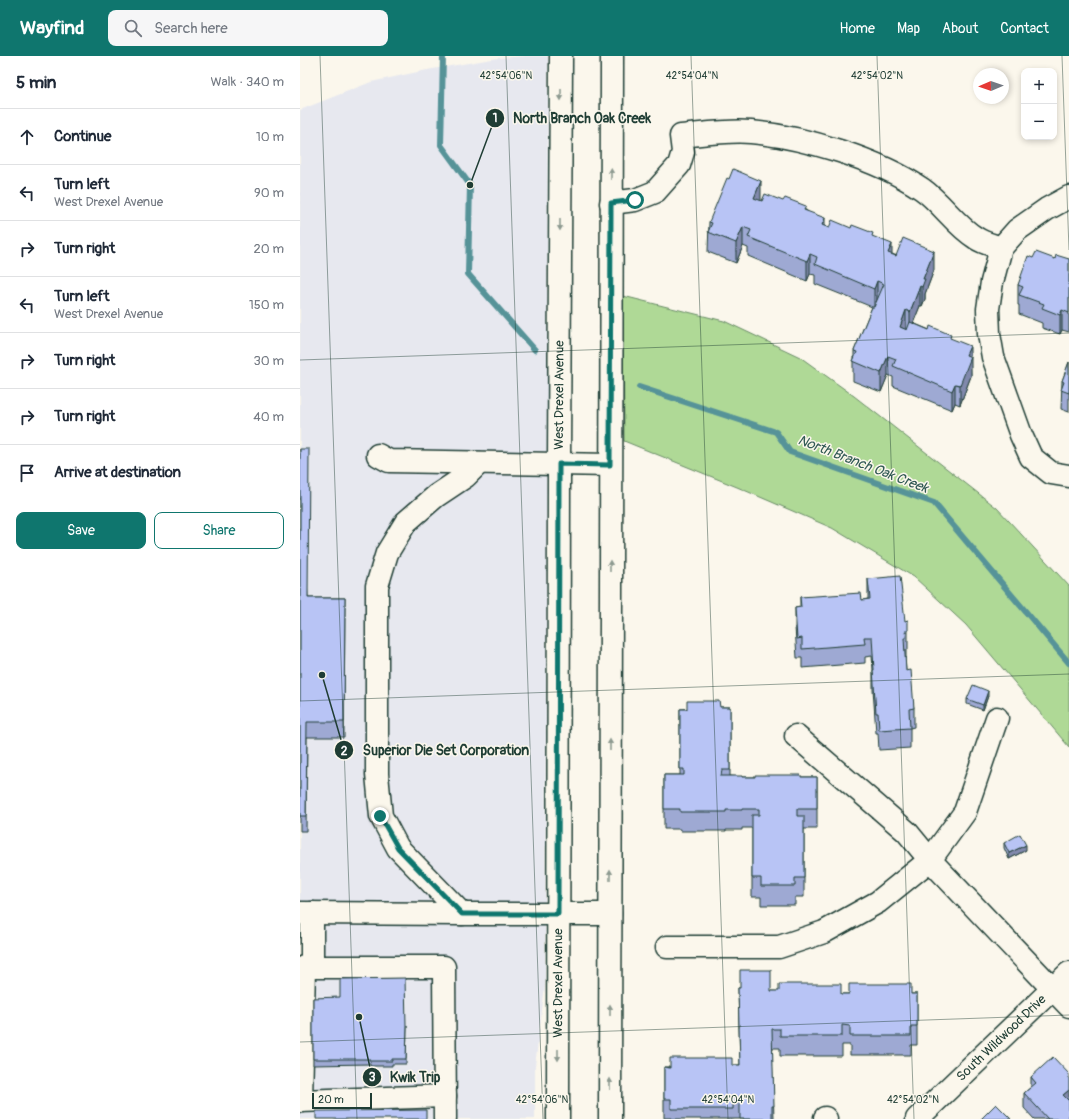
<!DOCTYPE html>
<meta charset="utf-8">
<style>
:root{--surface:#fff;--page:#f6f6f7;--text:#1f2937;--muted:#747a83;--line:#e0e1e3;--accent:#0f766e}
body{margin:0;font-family:Pangolin,sans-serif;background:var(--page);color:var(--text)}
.controls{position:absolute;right:12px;top:12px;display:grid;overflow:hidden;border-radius:8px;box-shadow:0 2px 6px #0003}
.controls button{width:36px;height:36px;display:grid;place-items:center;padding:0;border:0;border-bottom:1px solid var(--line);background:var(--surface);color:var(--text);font:20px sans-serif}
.compass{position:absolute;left:673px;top:12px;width:36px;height:36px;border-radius:50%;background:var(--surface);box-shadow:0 2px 6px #0003;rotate:268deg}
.scale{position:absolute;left:12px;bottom:10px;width:60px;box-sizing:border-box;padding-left:4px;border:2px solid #1f3d34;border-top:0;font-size:11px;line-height:14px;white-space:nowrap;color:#1f3d34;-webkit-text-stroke:3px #fbf7ec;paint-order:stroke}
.stop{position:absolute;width:12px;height:12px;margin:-9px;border:3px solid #0f766e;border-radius:50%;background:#fff}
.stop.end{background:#0f766e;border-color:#fff;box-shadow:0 1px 4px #0008}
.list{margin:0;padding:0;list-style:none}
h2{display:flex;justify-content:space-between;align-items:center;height:52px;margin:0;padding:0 16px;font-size:17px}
h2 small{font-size:13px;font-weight:400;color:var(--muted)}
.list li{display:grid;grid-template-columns:26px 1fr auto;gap:12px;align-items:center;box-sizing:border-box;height:56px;padding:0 16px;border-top:1px solid var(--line)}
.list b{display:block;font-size:15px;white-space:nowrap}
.list p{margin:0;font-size:13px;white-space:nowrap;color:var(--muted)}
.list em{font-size:13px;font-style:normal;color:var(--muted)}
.actions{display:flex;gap:8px;padding:12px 16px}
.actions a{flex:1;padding:9px 0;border:1px solid var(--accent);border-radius:8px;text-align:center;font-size:14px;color:var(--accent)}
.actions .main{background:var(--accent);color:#fff}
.icon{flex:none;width:22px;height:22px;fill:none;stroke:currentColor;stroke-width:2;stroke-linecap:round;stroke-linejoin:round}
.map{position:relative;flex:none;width:769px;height:1063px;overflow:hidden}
header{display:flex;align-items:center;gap:24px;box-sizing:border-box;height:56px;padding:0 20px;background:var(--accent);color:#fff}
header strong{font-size:19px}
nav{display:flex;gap:22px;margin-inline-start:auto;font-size:14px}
.search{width:280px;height:36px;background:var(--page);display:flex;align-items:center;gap:10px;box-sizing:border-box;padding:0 14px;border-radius:8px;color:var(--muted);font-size:15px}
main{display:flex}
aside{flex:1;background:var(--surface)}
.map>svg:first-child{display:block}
.built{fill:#e7e8ef}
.green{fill:#afd996;stroke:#678b65}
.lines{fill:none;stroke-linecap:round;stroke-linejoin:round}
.stream{stroke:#579398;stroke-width:6}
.minor-casing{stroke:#1f3d34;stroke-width:25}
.minor{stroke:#fbf7ec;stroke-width:22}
.wall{fill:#9ea9d3;stroke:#1f3d34}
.shaded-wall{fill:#8189ac;stroke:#1f3d34}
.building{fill:#b8c4f5;stroke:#1f3d34}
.oneway{fill:#8d9a90}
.route{stroke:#0f766e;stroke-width:5}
.ticks{fill:none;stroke:#1f3d34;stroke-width:1;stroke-opacity:0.45}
.labels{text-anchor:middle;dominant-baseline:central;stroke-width:3;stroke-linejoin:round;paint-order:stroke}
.street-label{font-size:13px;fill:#1f3d34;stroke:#fbf7ec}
.water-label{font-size:14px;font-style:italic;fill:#325a55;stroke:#fbf7ec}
.ticks-label{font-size:10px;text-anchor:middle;fill:#1f3d34;stroke:#fbf7ec;stroke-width:3;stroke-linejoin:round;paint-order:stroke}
.leader{fill:none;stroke:#1f3d34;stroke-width:1.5}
.callout-dot{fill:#1f3d34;stroke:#fbf7ec;stroke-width:1.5}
.mark-label{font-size:12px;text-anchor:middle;font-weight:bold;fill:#fff}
.callout-label{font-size:14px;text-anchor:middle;font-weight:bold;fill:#1f3d34;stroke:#fbf7ec;stroke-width:3;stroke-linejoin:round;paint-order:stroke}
</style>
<header>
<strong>Wayfind</strong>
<div class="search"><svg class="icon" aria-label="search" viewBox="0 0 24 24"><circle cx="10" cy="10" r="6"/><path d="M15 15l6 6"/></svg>Search here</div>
<nav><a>Home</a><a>Map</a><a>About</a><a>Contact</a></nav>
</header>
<main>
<aside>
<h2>5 min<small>Walk · 340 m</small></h2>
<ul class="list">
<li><svg class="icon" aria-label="ahead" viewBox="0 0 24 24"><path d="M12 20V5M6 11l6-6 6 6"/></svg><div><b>Continue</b></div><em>10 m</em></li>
<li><svg class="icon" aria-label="left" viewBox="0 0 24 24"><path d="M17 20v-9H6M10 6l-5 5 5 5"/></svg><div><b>Turn left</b><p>West Drexel Avenue</p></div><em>90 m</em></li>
<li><svg class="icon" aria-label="right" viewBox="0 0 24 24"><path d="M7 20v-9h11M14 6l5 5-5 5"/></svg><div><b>Turn right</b></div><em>20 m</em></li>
<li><svg class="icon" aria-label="left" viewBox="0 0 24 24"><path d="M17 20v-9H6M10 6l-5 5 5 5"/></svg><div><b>Turn left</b><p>West Drexel Avenue</p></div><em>150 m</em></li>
<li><svg class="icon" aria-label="right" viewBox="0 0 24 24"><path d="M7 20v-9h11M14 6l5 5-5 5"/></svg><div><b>Turn right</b></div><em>30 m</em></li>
<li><svg class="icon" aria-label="right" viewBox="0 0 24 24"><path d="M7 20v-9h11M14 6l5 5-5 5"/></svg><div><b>Turn right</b></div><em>40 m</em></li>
<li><svg class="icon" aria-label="arrive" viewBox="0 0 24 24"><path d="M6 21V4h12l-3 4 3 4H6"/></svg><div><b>Arrive at destination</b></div></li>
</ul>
<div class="actions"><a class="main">Save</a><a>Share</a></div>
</aside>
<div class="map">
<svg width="769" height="1063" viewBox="0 0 769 1063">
<rect width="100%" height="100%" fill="#fbf7ec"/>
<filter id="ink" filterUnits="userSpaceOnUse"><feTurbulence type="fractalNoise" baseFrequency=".025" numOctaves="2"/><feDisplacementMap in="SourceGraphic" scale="8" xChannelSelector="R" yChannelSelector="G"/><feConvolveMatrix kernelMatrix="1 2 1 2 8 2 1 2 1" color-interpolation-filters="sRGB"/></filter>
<g filter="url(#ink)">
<!-- built -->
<path class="built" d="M226,0H248L245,930L235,1010V1063H0V54L71,26L127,14L198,2Z"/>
<!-- green -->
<path class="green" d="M323,240L424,265L500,301L554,340L697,452L769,530V691L666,569L614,521L532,472L437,431L324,385Z"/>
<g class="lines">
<!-- stream -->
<path class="stream" d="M143,0L141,89L170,129L168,218L235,294
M339,331L476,376L490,396L634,447L769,607"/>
<!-- minor casing -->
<g class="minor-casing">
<g id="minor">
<path d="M311,147L335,144L355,136L379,109L383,96L381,80C404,78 428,74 451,76C504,81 578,103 622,133C642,147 655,169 676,182C683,187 693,189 701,192L692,226L688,253L689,278L693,301L721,379L731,401L751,417L769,420"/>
<path d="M701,192L717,174L747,153L769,141"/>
<path d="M78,399L89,405L310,409"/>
<path d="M496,680L607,776L630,804L769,950"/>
<path d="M0,857L162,858H310"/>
<path d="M12,857V911H144L145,1063"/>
<path d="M162,858L98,792L81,760L77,718V530L87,497L106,466L136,440L166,420L179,407"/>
<path d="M367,891H479L524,876L578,846L630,804L665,756L697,662"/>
<path d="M0,1045L145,1040"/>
<path d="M1,1045L4,911"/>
<path d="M525,1062L526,1063"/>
<path id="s1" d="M258,1063L259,408L261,0"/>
<path d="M310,1063L312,0"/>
<path id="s2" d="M617,1063L769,917"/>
</g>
</g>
<!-- minor -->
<use href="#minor" class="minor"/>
</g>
<!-- wall -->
<path class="wall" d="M461,145L506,154L525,171L529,172L573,181L592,198L634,214L625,238V243L622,250H620L613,267L651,283L670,300L671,320L660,349L655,347L652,354L593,330V321L588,319L581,336L553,325V305L554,303V295L572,251L515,228V219L510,218L507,225L448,200V192L443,190L436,207L408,196L409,166Z
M733,202L769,203V276L762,274L760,278L742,272V267L719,258V249H718V229Z
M769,306V356L761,353L762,325Z
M0,393L8,542H45L44,681H7L6,775H0Z
M568,523L605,565L608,575V594H606V602H605L606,615L614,652V671L610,672V692L579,694L578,677H576L573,633V614L572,600L565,601V607L502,612V602H497L495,571V552L500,551V541L562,544L568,543Z
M688,640L683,654L667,648V643Z
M420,651H430V720L442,721H517V773H504V841H495V849H461V841H452V772H442V774H426V775H380V773H364V719H380V653Z
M704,787L726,794L709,803L704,792Z
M438,932L471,935L541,938H617V989H611V999H550V989H542V1000H480V992H472L474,1063H371V1062H364V1011L440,1009Z
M13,942L106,970H107L106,1008H92V1010H70V1008L13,1009Z
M731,1021L769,1063H734L724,1052V1037L731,1031Z"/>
<!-- shaded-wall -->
<path class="shaded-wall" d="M461,125V145L454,162V142Z
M525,162V181L522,169Z
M443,171V190L436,207V187Z
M592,188V208L588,197Z
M634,195V214L625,238V243L622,250V231L623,223Z
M510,198V218L507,225V205Z
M577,225V245L574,252V233Z
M620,230V250L610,275V256Z
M606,254V274L600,271Z
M762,254V274L760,278V259Z
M670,290V304L671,301V320L660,349V329L666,299Z
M588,300V319L581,336V317Z
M655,328V347L652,354V335Z
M688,635V640L683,654V649Z
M726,789V794L709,803V797Z
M769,1034V1049L763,1039Z"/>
<!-- building -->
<path class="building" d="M433,113L461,125L454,142L462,145L465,138L483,145L485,142L506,150L504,154L525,162L522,169L529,172L532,164L551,172L552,169L573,177L572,180L592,188L588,197L596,200L603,182L634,195L623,223H625L622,231L620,230L610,256L606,254L600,271L607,274L610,266L629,274L630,270L651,279L650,282L670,290L666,299L671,301L660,329L655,328L652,335L593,310L596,303L588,300L581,317L553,305L557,296L554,295L572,251H574L584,228L577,225L574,233L515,208L517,201L510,198L507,205L448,181L451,174L443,171L436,187L408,176L412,167L409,166L427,122L429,123Z
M736,196L755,203L756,199L769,203V257L762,254L760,259L742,252L744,248L719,239L723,231L718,229L728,200L733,202Z
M769,306V337L761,334L764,326L762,325Z
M0,393H9L8,542H45L44,666H7L6,760H0Z
M600,520L605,565L608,564V575H605L606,582H604L606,615L611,614L614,652L609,653L610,672L579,674L578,657H576L573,614H574L572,581H564L565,588L502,593V582L497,583L495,552L501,551L500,541L561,537L562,544L570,543L568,523Z
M673,629L688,635L683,649L667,643Z
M387,645H419L420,651H430V714H422L421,720H442V721H455V719H501V721H517V753H497V760H504V822H495V830H461V822H452V759H459V753H442V754H426V756H380V753H364V719H384V713H380V653H387Z
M720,778L726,789L709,797L704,787Z
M440,914H471V935H479V928H541V938H549V928H611V938H617V970H611V980H550V970L542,969V980H480V973H472L474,1050H472V1063H440V1047H433V1053H371V1043H364V1011L370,1012V1002H432V1009H440L438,932H440Z
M105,922L106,970H107L106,1003H92V1005H70V1003H13V942L40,941V923Z
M753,1001L769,1018V1034L763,1039L769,1045V1063H748L724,1037L736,1027L731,1021Z
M696,1048L711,1063H681Z
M126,1054V1063H16V1055Z"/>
<!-- one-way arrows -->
<defs><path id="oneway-solid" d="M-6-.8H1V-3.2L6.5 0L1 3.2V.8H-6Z"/></defs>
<g class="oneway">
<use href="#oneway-solid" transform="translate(261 39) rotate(90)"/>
<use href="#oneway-solid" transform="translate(311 118) rotate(-90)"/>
<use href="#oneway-solid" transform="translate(260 169) rotate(90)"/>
<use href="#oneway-solid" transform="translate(310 510) rotate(-90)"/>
<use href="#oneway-solid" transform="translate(310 689) rotate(-90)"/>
<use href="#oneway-solid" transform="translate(310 819) rotate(-90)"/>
<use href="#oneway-solid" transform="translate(310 954) rotate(-90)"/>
<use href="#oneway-solid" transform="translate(258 999) rotate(90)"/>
<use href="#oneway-solid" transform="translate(310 1028) rotate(-90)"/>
</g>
</g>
<g class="lines" filter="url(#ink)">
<!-- route -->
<path class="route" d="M80,760L98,792L162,858H258L259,408L310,409L311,147L335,144"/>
</g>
<!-- ticks -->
<path class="ticks" d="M20,0L57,1063M206,0L243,1063M391,0L428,1063M577,0L614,1063M762,0L769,194M0,304L769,277M0,645L769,618M0,986L769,959"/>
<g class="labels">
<!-- street labels -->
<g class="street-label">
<text stroke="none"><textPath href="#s1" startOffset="724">West Drexel Avenue</textPath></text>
<text stroke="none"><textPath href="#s1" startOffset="136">West Drexel Avenue</textPath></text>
<text stroke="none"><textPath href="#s2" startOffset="117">South Wildwood Drive</textPath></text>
</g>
<!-- water labels -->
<g class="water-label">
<text transform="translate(563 408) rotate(21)">North Branch Oak Creek</text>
</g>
</g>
<g class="ticks-label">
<text x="206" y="23">42°54'06"N</text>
<text x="392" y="23">42°54'04"N</text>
<text x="577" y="23">42°54'02"N</text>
<text x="242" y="1047">42°54'06"N</text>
<text x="428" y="1047">42°54'04"N</text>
<text x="613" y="1047">42°54'02"N</text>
</g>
<!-- callouts -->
<path class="leader" d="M170 129L195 62M22 619L44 694M59 961L72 1021"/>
<g class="callout-dot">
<circle cx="170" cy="129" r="4"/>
<circle cx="22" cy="619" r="4"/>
<circle cx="59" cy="961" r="4"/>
<circle cx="195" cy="62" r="10"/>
<circle cx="44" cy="694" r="10"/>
<circle cx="72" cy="1021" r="10"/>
</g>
<g class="mark-label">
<text x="195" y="66">1</text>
<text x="44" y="699">2</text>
<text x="72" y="1025">3</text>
</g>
<g class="callout-label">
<text x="282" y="67">North Branch Oak Creek</text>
<text x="146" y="699">Superior Die Set Corporation</text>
<text x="115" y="1026">Kwik Trip</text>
</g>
</svg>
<div class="controls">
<button>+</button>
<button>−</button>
</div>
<svg class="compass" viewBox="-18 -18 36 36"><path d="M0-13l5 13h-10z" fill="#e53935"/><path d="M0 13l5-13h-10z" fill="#747a83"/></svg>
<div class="scale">20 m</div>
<div class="stop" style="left:335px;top:144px"></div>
<div class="stop end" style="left:80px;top:760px"></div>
</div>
</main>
